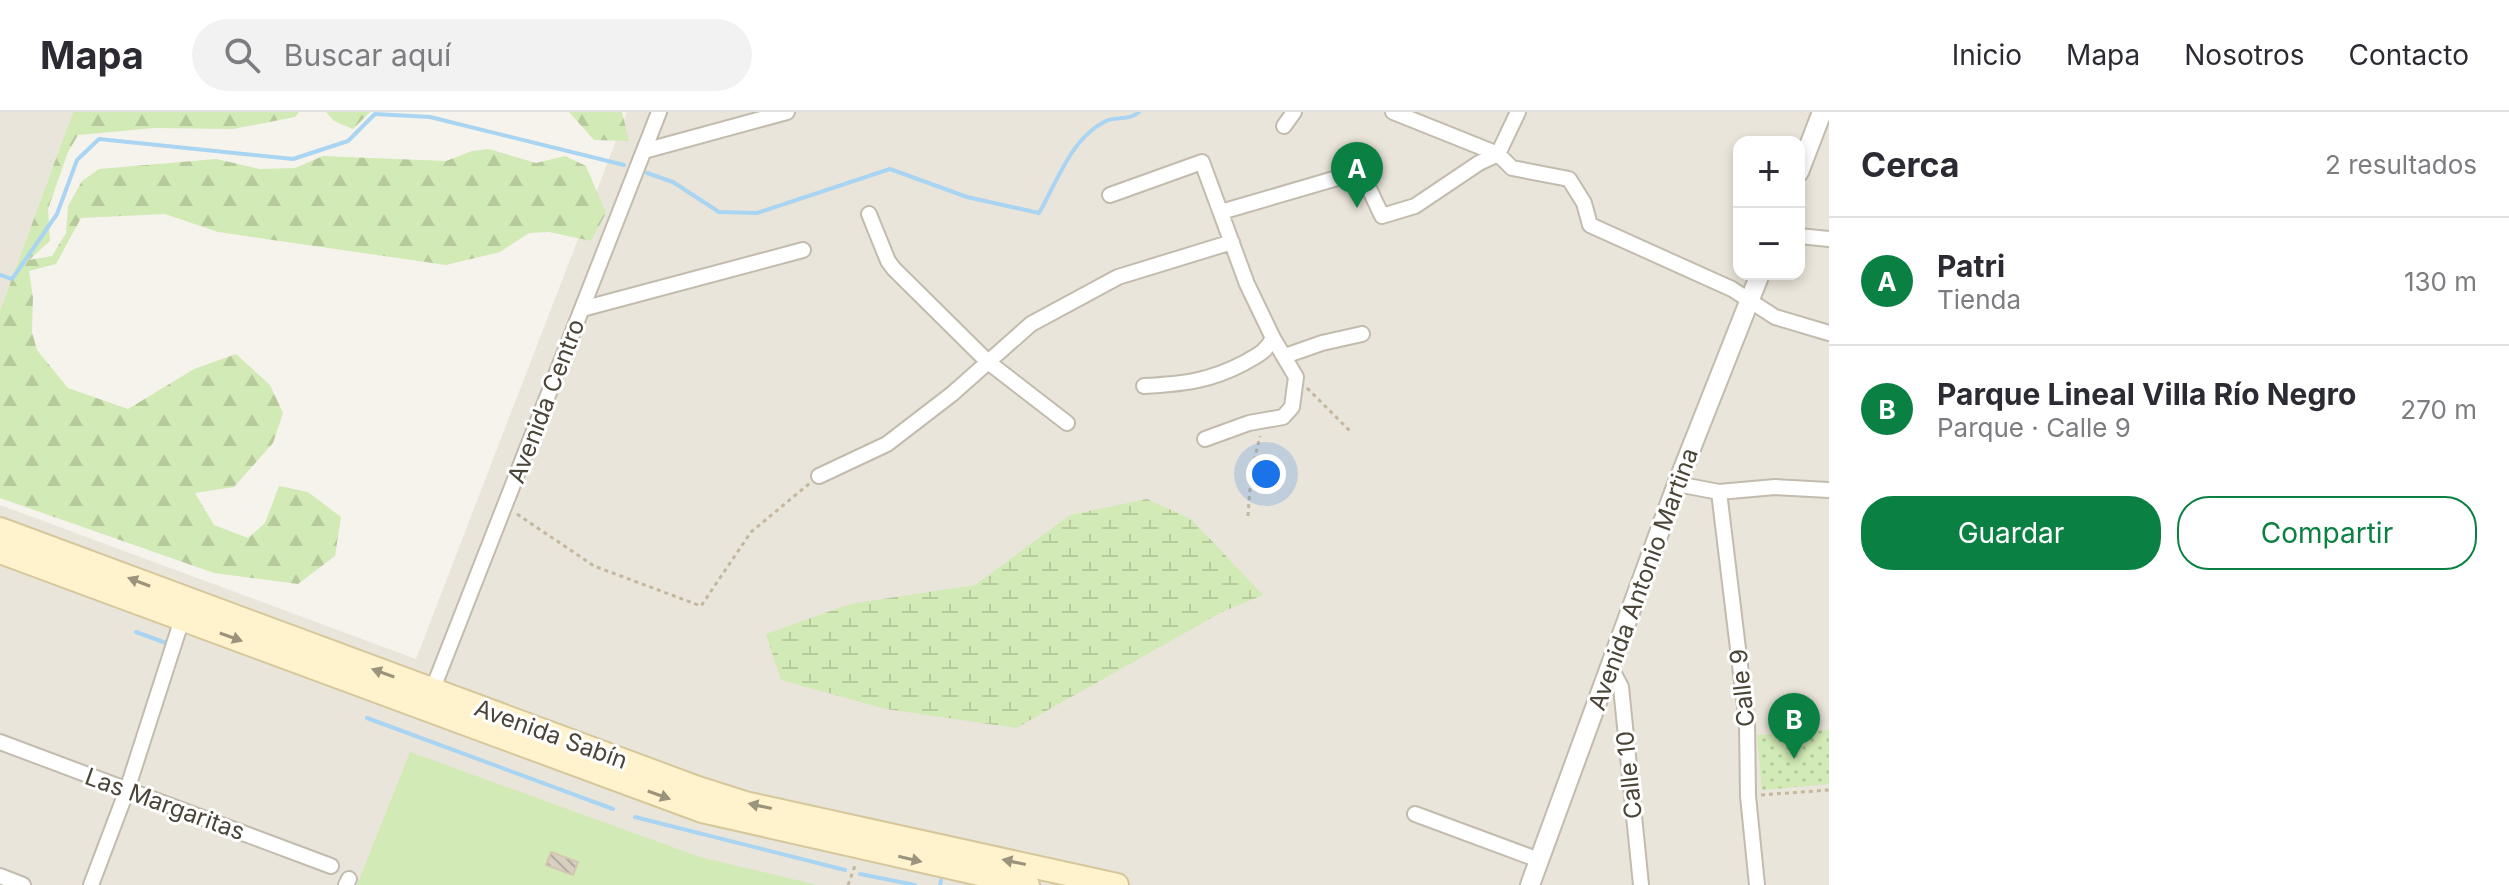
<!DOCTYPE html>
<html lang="es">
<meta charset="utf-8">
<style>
:root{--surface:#fff;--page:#f2f2f3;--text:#2b2b33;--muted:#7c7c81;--line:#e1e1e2;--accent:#0b8043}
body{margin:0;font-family:Inter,sans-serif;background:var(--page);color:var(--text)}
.controls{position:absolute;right:24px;top:24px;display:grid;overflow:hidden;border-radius:16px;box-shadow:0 4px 12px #0003}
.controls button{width:72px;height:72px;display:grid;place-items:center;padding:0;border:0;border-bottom:2px solid var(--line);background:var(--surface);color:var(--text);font:40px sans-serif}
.you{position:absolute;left:1266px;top:362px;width:28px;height:28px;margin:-20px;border:6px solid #fff;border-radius:50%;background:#1a73e8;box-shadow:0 0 0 12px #1a73e833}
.badge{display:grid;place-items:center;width:52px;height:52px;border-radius:50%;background:var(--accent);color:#fff;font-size:26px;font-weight:700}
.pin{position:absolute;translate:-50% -66px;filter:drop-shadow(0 2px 4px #0008)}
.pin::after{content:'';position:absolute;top:42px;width:28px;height:24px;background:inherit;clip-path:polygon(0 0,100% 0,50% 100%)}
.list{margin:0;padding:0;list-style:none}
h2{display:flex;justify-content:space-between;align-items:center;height:104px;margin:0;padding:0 32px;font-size:34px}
h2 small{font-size:26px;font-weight:400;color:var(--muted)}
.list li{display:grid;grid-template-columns:52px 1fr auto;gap:24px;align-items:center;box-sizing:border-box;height:128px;padding:0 32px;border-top:2px solid var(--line)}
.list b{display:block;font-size:30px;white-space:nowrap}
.list p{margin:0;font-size:26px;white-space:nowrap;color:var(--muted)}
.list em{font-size:26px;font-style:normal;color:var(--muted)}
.actions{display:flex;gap:16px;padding:24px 32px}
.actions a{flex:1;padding:18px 0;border:2px solid var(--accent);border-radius:32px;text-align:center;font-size:28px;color:var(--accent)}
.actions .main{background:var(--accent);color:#fff}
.icon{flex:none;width:44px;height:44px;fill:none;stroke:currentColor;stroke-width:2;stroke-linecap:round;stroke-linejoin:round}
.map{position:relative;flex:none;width:1829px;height:773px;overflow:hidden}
header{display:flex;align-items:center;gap:48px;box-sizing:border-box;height:112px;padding:0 40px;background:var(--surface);border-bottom:2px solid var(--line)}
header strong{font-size:38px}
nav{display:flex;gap:44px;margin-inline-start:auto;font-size:28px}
.search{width:560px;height:72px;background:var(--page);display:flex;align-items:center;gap:20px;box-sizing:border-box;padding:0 28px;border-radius:44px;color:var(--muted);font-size:30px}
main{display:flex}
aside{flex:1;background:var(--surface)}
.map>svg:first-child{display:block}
.residential{fill:#eae5da;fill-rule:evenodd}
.green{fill:url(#green-dots)}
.forest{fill:url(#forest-firs)}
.wetland{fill:url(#wetland-marsh)}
.pitch{fill:#d2eab5}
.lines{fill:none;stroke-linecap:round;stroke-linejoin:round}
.stream{stroke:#a9d4f2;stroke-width:4}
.building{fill:url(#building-back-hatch);stroke:#d3c7b4;stroke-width:2}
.minor-casing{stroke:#c2bbae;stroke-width:18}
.tertiary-casing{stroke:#c2bbae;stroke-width:22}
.secondary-casing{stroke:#d6c79b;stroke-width:26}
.path{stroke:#c4b79f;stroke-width:3;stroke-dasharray:4 4;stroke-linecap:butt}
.minor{stroke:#fff;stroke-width:14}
.tertiary{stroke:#fff;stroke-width:18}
.secondary{stroke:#fff3cd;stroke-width:22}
.oneway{fill:#9c937c}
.labels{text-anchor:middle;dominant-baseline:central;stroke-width:6;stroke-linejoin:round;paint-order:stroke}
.street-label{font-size:24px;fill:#4b4439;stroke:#fff}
</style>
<header>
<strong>Mapa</strong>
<div class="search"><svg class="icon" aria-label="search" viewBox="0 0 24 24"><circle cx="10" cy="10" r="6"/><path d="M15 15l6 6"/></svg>Buscar aquí</div>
<nav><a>Inicio</a><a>Mapa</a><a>Nosotros</a><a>Contacto</a></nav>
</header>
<main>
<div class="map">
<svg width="1829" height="773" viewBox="0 0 1829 773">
<defs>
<pattern id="green-dots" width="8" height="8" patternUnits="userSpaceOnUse" patternTransform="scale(2)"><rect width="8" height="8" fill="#d2eab5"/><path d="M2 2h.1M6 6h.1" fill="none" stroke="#b6ca9c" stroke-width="1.8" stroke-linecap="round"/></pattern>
<pattern id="forest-firs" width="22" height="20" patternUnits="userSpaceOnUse" patternTransform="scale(2)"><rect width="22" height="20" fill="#d2eab5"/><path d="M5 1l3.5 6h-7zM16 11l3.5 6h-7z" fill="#b6ca9c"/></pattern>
<pattern id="wetland-marsh" width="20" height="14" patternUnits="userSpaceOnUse" patternTransform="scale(2)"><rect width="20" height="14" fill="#d2eab5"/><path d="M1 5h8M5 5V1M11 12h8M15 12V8" fill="none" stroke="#b6ca9c"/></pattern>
<pattern id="building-back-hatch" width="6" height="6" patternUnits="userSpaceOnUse" patternTransform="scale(2)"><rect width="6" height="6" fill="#d8cfc1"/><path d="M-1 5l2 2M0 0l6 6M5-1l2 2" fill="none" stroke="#b1aa9e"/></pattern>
</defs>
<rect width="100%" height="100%" fill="#f6f3ec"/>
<!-- residential -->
<path class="residential" d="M0,0H73L0,199Z
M627,0H1829V773H0V393L416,547ZM1739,30H1799V162H1739Z"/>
<!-- green -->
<path class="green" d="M1829,618V672L1762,678L1757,623Z"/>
<!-- forest -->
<path class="forest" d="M73,0H299L295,5L233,17L154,16L78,23L68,40L48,97L50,129L29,148L52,144L66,121L68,94L82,69L99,57L216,47L260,57L295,56L323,44L446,49L472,39L489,37L536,51L565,44L586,54L606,101L591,129L549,120L529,121L500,140L446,153L218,120L165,102L81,106L56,152L29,159L33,185L32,220L37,238L68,276L128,297L194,257L236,242L270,273L283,301L273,331L234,375L195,381L214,413L248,426L265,411L279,374L308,380L341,405L335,444L298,472L214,461L0,386V199Z
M326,0H370L353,17L334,9Z
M569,0H622L629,29L594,28Z"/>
<!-- wetland -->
<path class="wetland" d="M1147,387L1191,407L1263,483L1222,500L1016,616L886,597L781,568L766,522L850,492L975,473L1070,403Z"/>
<!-- pitch -->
<path class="pitch" d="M410,640L700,745L817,773H357Z"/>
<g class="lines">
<!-- stream -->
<path class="stream" d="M647,61L673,70L719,100L757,101L890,57L967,85L1039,101C1057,70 1071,27 1104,10C1115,4 1129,9 1139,0
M0,163L12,167L57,102L77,48L99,27L293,47L348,29L375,2L430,5L624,53
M136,520L169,532
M367,606L613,697
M635,705L845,758
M860,762L915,773
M940,773L941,768"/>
</g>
<!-- building -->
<path class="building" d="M551,740L578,750L573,763L546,753Z"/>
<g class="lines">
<!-- minor casing -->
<g class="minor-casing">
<path id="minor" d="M1393,0L1498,42L1512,56L1569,67L1584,91L1590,113L1732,177L1775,205L1829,221
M1284,14L1294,0
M644,39L787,0
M1110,83L1202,50L1247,172L1273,226L1296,265L1292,295L1283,305L1249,311L1205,327
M1221,100L1351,62L1365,68L1382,104L1415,94L1479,51L1498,42L1518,0
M869,102L888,149L894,157L988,250L1067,311
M1799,124L1829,127
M582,197L803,138
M1285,244L1322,231L1362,222
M1144,274C1183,272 1210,269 1244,251C1258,243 1266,240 1273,226
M819,364L887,332L952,282L1031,212L1118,165L1232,130
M1677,372L1719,380L1775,375L1829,378
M1719,380L1747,611L1748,684L1757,773
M1611,556L1621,575L1641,773
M432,579L659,0
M0,630L331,754
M1415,702L1539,748
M0,764L23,773
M91,773L127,678L184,501
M346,773L349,767"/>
</g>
<!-- tertiary casing -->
<g class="tertiary-casing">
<path id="tertiary" d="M1799,60L1822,0
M1530,773L1677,372L1760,162"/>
</g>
<!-- secondary casing -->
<g class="secondary-casing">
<path id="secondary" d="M0,417L698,676L745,691L1117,773
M0,440L702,699L1028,773"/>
</g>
<!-- path -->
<path class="path" d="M1307,276L1350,319
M517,402L594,454L701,494L751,420L810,371
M1248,404L1251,362L1260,324
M1761,683L1829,678
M848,773L856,751"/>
<!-- minor -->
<use href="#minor" class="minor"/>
<!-- tertiary -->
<use href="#tertiary" class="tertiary"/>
<!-- secondary -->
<use href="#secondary" class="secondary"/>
</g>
<!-- one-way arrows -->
<defs><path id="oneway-solid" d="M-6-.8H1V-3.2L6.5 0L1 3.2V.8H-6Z" transform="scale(2)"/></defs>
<g class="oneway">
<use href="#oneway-solid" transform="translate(139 470) rotate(-159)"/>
<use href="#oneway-solid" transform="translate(231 525) rotate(20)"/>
<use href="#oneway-solid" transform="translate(383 561) rotate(-160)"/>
<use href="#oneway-solid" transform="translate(659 683) rotate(20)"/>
<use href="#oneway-solid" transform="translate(760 694) rotate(-168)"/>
<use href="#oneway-solid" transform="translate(910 747) rotate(13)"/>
<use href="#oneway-solid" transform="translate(1014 750) rotate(-168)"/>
</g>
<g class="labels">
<!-- street labels -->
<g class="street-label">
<text transform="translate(546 289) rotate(-69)">Avenida Centro</text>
<text transform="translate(1643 467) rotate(-70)">Avenida Antonio Martina</text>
<text transform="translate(1742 576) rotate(-96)">Calle 9</text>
<text transform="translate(551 622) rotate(20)">Avenida Sabín</text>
<text transform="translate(1629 663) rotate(-96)">Calle 10</text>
<text transform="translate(165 692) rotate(20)">Las Margaritas</text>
</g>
</g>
</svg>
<div class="controls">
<button>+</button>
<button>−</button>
</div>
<div class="you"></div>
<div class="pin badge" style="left:1357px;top:96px">A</div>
<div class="pin badge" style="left:1794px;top:647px">B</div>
</div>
<aside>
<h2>Cerca<small>2 resultados</small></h2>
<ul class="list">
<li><span class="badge">A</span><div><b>Patri</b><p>Tienda</p></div><em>130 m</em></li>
<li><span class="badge">B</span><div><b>Parque Lineal Villa Río Negro</b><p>Parque · Calle 9</p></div><em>270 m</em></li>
</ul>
<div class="actions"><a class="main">Guardar</a><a>Compartir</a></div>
</aside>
</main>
